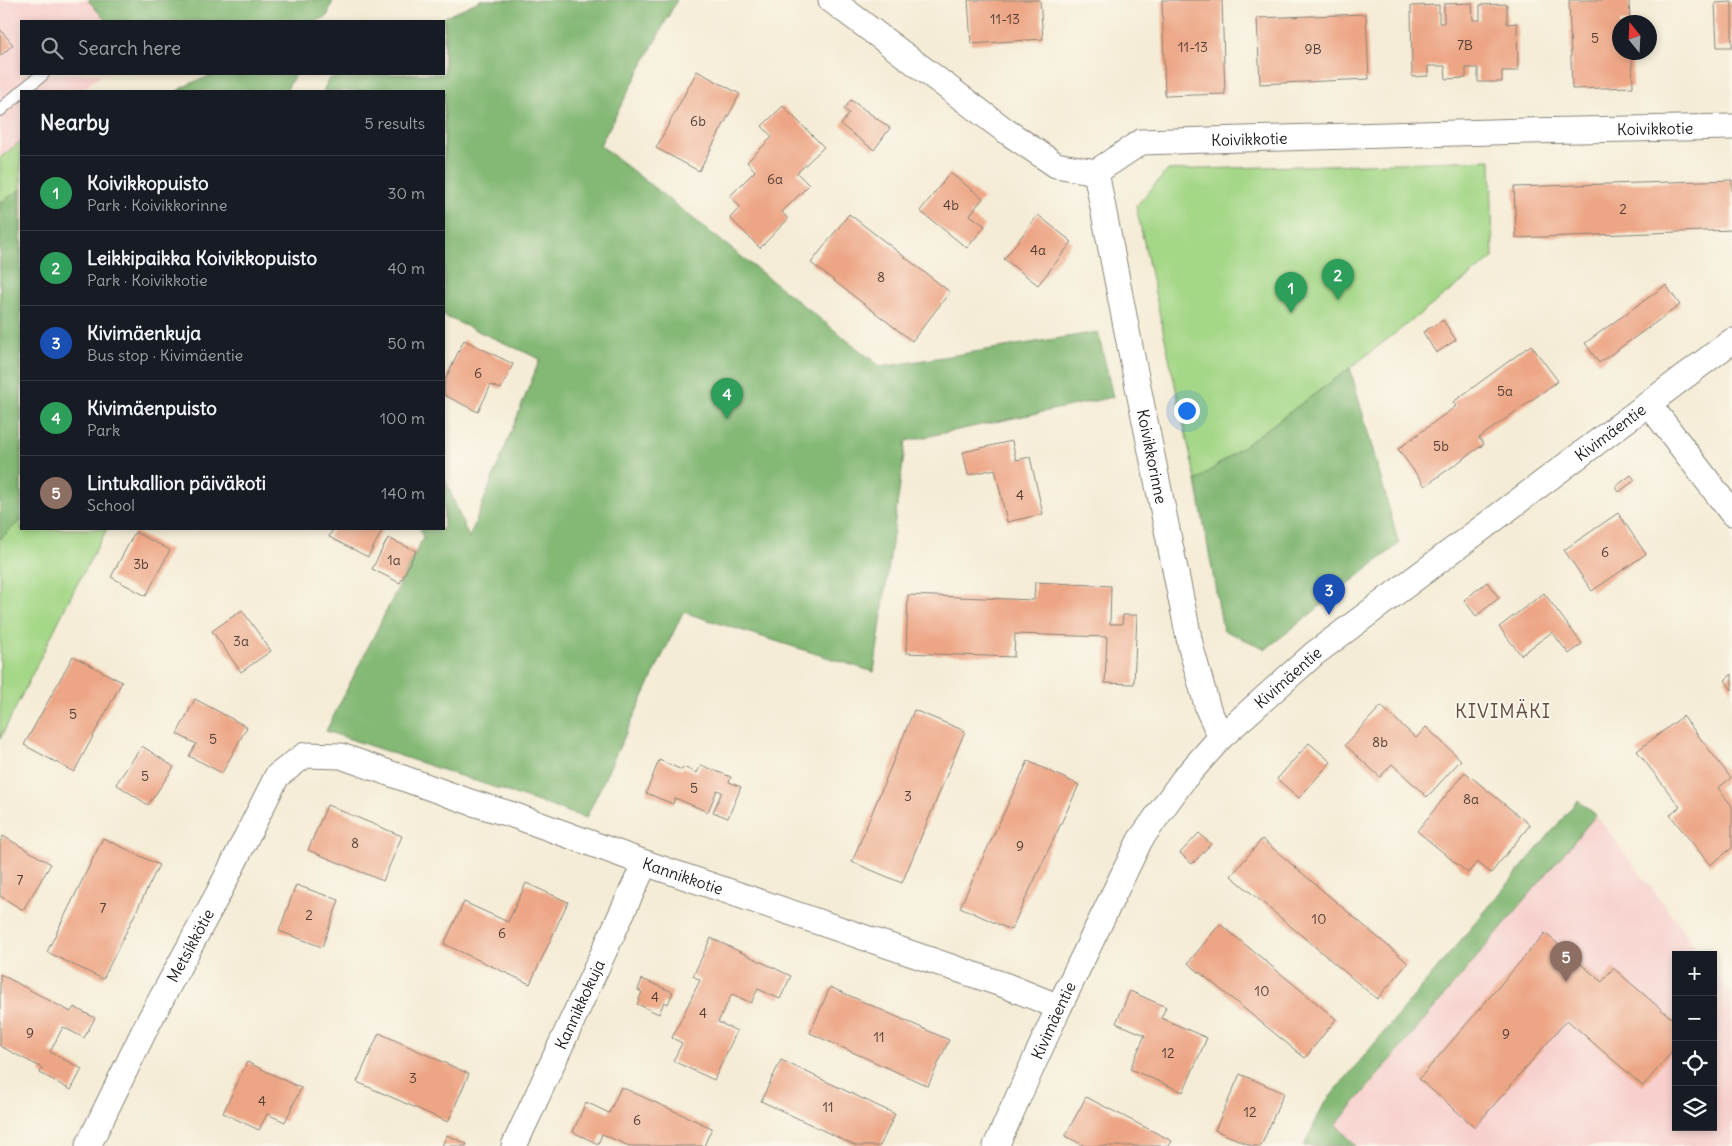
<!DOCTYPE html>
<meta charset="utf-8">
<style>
:root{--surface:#171b24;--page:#242831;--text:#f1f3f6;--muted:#9ea1a6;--line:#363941;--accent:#d1495b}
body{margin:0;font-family:Delius,sans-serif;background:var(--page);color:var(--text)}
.controls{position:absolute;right:15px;bottom:15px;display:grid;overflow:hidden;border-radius:0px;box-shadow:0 2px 8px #0003}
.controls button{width:45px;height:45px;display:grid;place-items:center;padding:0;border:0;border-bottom:1px solid var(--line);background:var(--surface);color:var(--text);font:25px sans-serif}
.compass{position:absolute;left:1612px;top:15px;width:45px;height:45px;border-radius:50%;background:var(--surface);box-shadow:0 2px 8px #0003;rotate:342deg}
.you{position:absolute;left:1186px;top:410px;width:18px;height:18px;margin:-12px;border:4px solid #fff;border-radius:50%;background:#1a73e8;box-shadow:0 0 0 8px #1a73e833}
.badge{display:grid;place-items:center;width:32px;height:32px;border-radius:50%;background:var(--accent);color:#fff;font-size:16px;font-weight:700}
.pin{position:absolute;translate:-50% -41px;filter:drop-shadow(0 1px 2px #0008)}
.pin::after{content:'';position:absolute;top:26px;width:18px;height:15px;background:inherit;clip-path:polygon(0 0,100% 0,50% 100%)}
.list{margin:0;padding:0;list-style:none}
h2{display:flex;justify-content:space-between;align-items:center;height:65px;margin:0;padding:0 20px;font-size:21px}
h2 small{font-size:16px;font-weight:400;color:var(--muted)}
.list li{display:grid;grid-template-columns:32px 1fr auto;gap:15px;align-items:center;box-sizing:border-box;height:75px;padding:0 20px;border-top:1px solid var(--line)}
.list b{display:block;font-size:19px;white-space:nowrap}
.list p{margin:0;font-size:16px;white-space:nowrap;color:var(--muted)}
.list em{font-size:16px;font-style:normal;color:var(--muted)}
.icon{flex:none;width:28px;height:28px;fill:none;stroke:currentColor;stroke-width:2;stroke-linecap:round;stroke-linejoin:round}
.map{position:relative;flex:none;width:1732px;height:1146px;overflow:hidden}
.search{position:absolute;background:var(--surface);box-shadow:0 2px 8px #0003;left:20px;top:20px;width:425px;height:55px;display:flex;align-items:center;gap:12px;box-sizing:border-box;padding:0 18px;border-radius:0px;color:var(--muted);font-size:19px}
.panel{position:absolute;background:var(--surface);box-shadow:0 2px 8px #0003;left:20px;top:90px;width:425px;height:440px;border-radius:0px}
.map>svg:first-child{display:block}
.built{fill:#f7d0cd}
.green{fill:#a4d787;stroke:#607a52}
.forest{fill:#83b874;stroke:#506a48}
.building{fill:#eda685}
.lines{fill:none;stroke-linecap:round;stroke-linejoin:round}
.lane-casing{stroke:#888479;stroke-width:14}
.street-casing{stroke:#888479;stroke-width:27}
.lane{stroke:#fff;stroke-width:12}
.street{stroke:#fff;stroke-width:25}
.labels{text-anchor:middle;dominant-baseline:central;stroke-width:4;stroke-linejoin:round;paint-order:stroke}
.number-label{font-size:14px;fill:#503e36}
.street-label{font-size:16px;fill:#1c1c1c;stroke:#fbf7ec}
.quarter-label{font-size:19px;letter-spacing:1px;fill:#654c41;stroke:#fbf7ec}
</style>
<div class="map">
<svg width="1732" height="1146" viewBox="0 0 1732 1146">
<rect width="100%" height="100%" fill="#fbf7ec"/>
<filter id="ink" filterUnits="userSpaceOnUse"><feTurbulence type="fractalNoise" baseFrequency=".02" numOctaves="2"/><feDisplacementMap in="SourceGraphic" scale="10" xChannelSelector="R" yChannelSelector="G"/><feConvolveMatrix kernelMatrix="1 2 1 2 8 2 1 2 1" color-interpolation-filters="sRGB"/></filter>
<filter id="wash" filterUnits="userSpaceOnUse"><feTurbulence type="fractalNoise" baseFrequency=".0096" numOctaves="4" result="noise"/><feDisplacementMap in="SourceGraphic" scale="20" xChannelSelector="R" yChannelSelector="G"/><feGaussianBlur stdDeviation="1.12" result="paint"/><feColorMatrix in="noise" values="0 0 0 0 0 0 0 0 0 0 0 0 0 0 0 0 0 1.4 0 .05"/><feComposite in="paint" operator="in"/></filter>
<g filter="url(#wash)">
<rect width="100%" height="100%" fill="#f4ecd6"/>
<!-- built -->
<path class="built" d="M0,0H88L106,21H21V74H102L81,91H21V141L0,158Z
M1596,815L1702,955H1676V1127H1713V970L1732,995V1146H1356L1336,1126Z"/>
<!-- green -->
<path class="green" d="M21,141V529H107L75,588L0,739V158Z
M1491,160L1493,258L1350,368L1196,481L1136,206L1168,170Z"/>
<!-- forest -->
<path class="forest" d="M88,0H333L327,17L315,21H106Z
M481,0H677L600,145L881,367L1098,332L1113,397L906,441L874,672L683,612L586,818L326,731L423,538L420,529H444V477L469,538L540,359L444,316V91H323L328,80L337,74H444V21H437Z
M216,74H295L286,91H177L191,83Z
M21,189V520L0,539V203Z
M1350,368L1399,544L1266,649L1223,630L1196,481Z
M1578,800L1596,815L1336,1125L1356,1146H1304L1324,1104Z"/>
<g id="blocks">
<!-- building -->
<path class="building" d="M968,0H1040L1043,39L971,44Z
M1162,0H1222L1225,94L1165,96Z
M1569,0H1629L1630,22H1620V52H1632L1633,87L1572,89Z
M1732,2V47H1717L1715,3Z
M1472,3L1473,20H1480V5L1507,4V24L1517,23L1518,71H1502V82H1478V68H1466V78L1446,79L1445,66H1428V76L1412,77L1411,6L1439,5V23H1444V4Z
M1366,14L1369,79L1260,84L1257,18Z
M0,29L13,45L0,56Z
M697,71L740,94L699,171L656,148Z
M851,100L890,128L874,150L841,125L849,113L844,109Z
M783,106L824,147L797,173L809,185L782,212L788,219L760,248L730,218L740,207L730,196L755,171L747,162L772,137L762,126Z
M950,173L983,198L970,215L985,226L967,248L920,211Z
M1732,180V230L1516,238L1514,187Z
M849,214L950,292L912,341L811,263Z
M1038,215L1072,242L1038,285L1004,259Z
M1666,285L1680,305L1599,363L1585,343Z
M1443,320L1456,340L1436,353L1423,332Z
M464,340L513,364L501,389L491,385L478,412L444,395V382Z
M1531,345L1558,381L1479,438L1484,444L1425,486L1398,449L1456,406L1453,402Z
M1012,441L1016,460L1030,457L1043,514L1007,522L995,469L968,475L963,452Z
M1631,475L1635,480L1619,492L1615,487Z
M1618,513L1646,554L1592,591L1564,550Z
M333,529H383L368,557L329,537Z
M135,532L170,550L146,596L111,577Z
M388,538L416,551L400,583L372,569Z
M1035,582L1111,586L1110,624H1122L1123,615H1137L1134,684L1105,683L1107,637L1015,634L1014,657L906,653L908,595L1034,600Z
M1487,582L1499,598L1476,616L1464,600Z
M1544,593L1582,644L1569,654L1552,632L1521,655L1499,627Z
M242,610L271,651L241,672L212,631Z
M73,656L122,682L74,772L24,745Z
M1732,674V690L1725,680Z
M195,699L247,727L222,773L189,756L196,744L177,734Z
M1381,706L1416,738L1426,727L1461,760L1427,797L1392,764L1380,777L1345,745Z
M914,710L965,731L902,883L852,862Z
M1683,716L1731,778L1718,788L1732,806V848L1710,865L1670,815L1680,807L1637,751Z
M1309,743L1331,762L1299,798L1277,779Z
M142,746L174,767L148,805L116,784Z
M659,760L682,770L683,767L697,773L701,765L731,777L729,782L741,787L728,818L713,812L722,792L717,790L708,812L675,798L673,804L646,793Z
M1028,761L1079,785L1011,930L960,907Z
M1465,772L1530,825L1491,873L1477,862L1468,873L1417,831Z
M327,805L402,836L383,881L308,850Z
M1199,833L1211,844L1192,864L1180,853Z
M3,836L51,864L23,910L0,896V842Z
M103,838L159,865L103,979L47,952Z
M1262,839L1408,963L1377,999L1231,876Z
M526,883L568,902L530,984L444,944L464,902L508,922Z
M296,885L339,900L322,947L279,931Z
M1220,924L1336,1019L1305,1058L1188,963Z
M1545,933L1602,982L1613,968L1676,1022V1047L1643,1086L1567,1020L1475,1127L1419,1079Z
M711,938L791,976L780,999L758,989L751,1003L732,994L718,1022L737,1031L714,1080L673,1061L682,1043L672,1038L700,980L693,976Z
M0,974L71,1012L74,1007L95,1018L84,1038L63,1027L50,1052L82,1069L71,1090L40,1073L42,1068L0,1046Z
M642,979L673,992L668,1004L664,1002L659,1014L637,1004L642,992L638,990Z
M830,987L949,1040L928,1086L810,1033Z
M1130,991L1166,1007L1161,1018L1207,1038L1183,1092L1130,1069L1145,1035L1116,1023Z
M379,1033L469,1074L448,1122L357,1082Z
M781,1060L895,1114L880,1146H856L761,1101Z
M247,1062L301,1088L285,1122L267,1114L259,1130L223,1113Z
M1240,1074L1284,1093L1261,1146H1252L1215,1130Z
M621,1087L712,1128L704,1146H629L602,1134L598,1144L573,1132L586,1102L609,1113Z
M1086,1097L1172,1141L1169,1146H1085L1065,1136Z
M447,1135L467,1144L466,1146H442Z"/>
</g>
</g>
<g filter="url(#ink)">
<use href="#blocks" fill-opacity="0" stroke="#888479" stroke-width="1"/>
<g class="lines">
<!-- lane casing -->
<g class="lane-casing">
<path id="lane" d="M22,91L43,74
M0,110L21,92"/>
</g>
<!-- street casing -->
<g class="street-casing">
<g id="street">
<path id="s1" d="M831,0L1006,131L1056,165L1096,172L1141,142L1526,131L1732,127"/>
<path id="s2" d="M1096,172L1133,362L1191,648L1208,709L1221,737"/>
<path d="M1649,404L1732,513"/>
<path id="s3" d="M88,1146L147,1025L218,894L277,776L305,755L341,756L473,803L513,815L645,863L1007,986L1059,1007"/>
<path id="s4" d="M514,1146L645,863"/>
<path id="s5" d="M996,1146L1059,1007L1140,840L1183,780L1221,737L1314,654L1732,341"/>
</g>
</g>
<!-- lane -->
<use href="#lane" class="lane"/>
<!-- street -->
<use href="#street" class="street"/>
</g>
</g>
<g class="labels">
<!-- number labels -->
<g class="number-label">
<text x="1005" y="19">11-13</text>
<text x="1595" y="38">5</text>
<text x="1465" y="45">7B</text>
<text x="1193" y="47">11-13</text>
<text x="1313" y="49">9B</text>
<text x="698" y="121">6b</text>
<text x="775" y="179">6a</text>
<text x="951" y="205">4b</text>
<text x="1623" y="209">2</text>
<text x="1038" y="250">4a</text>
<text x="881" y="277">8</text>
<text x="478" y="373">6</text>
<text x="1505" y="391">5a</text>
<text x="1441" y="446">5b</text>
<text x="1020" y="495">4</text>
<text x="1605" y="552">6</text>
<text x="394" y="560">1a</text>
<text x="141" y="564">3b</text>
<text x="241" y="641">3a</text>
<text x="73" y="714">5</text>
<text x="213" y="739">5</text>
<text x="1380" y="742">8b</text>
<text x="145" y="776">5</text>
<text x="694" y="788">5</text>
<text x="908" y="796">3</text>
<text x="1471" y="799">8a</text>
<text x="355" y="843">8</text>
<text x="1020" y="846">9</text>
<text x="20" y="880">7</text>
<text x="103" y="908">7</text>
<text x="309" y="915">2</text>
<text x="1319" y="919">10</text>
<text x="502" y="933">6</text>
<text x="1262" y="991">10</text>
<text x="655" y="997">4</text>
<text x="703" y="1013">4</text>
<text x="30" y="1033">9</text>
<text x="1506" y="1034">9</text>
<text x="879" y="1037">11</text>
<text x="1168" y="1053">12</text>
<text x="413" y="1078">3</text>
<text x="262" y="1101">4</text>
<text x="828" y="1107">11</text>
<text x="1250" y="1112">12</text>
<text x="637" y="1120">6</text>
</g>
<!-- street labels -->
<g class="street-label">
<text stroke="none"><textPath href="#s1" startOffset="888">Koivikkotie</textPath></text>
<text stroke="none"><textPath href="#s1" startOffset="482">Koivikkotie</textPath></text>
<text stroke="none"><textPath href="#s5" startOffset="964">Kivimäentie</textPath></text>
<text stroke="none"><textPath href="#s2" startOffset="290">Koivikkorinne</textPath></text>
<text stroke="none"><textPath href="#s5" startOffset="559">Kivimäentie</textPath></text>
<text stroke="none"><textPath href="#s3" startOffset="849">Kannikkotie</textPath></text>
<text stroke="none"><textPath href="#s3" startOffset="225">Metsikkötie</textPath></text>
<text stroke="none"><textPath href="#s4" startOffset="156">Kannikkokuja</textPath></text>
<text stroke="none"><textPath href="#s5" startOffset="138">Kivimäentie</textPath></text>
</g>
<!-- quarter labels -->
<g class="quarter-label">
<text x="1503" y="711">KIVIMÄKI</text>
</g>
</g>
</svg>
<div class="controls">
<button>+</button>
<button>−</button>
<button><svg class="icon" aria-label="locate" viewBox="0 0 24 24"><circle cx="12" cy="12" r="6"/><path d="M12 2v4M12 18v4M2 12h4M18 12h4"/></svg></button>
<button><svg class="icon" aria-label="layers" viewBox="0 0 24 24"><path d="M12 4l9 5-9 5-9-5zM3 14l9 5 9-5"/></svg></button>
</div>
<svg class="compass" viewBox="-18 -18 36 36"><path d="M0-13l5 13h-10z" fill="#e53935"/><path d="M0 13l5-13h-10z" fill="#9ea1a6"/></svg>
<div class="you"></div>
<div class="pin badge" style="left:1291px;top:313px;background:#2e9e5b">1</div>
<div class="pin badge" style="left:1338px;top:300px;background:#2e9e5b">2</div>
<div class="pin badge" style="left:1329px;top:615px;background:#1a4fb4">3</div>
<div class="pin badge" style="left:727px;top:419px;background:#2e9e5b">4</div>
<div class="pin badge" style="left:1566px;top:982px;background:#8d6e63">5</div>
<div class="search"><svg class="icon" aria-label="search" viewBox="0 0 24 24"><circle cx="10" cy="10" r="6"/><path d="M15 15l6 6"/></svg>Search here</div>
<section class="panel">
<h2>Nearby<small>5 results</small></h2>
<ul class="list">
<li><span class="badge" style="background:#2e9e5b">1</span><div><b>Koivikkopuisto</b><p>Park · Koivikkorinne</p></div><em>30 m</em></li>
<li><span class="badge" style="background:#2e9e5b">2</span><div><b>Leikkipaikka Koivikkopuisto</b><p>Park · Koivikkotie</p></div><em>40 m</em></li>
<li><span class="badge" style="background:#1a4fb4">3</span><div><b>Kivimäenkuja</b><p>Bus stop · Kivimäentie</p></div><em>50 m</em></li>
<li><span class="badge" style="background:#2e9e5b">4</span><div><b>Kivimäenpuisto</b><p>Park</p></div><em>100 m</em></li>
<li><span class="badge" style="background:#8d6e63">5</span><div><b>Lintukallion päiväkoti</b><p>School</p></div><em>140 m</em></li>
</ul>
</section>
</div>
